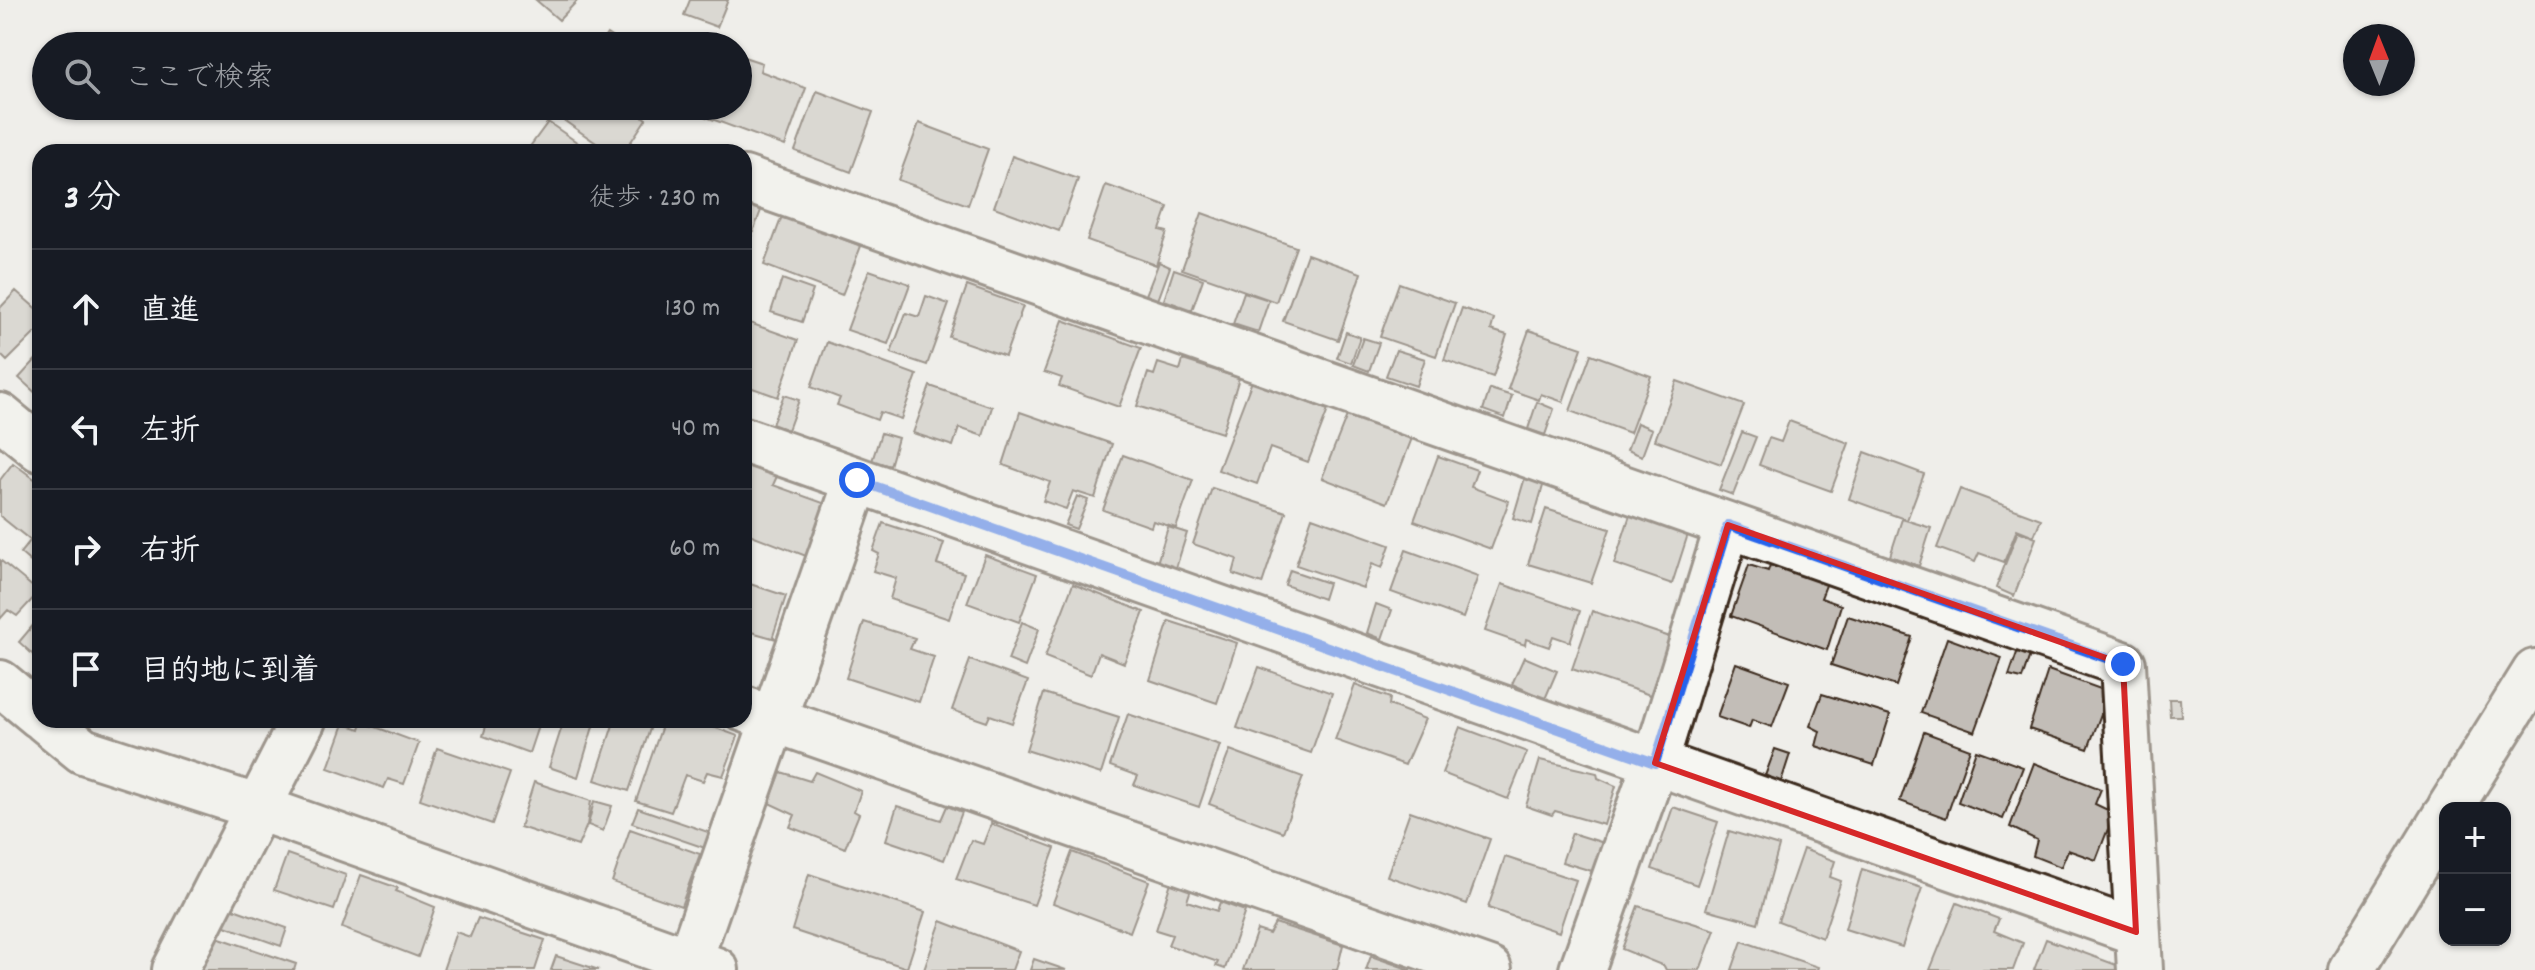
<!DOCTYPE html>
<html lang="ja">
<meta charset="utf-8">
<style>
:root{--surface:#171b24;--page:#20242c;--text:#f1f3f6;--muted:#9ea1a6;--line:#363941}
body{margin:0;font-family:Dekko,"Klee One",sans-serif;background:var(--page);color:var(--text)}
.controls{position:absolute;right:24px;bottom:24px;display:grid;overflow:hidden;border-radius:16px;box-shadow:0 2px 6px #0004}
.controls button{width:72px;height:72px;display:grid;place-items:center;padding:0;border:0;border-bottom:2px solid var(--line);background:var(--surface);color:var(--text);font:40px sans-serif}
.compass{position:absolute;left:2343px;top:24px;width:72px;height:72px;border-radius:50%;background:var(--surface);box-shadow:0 2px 6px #0004;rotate:359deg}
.stop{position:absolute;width:24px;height:24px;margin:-18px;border:6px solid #2563eb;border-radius:50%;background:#fff}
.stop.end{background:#2563eb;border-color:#fff;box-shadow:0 2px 8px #0008}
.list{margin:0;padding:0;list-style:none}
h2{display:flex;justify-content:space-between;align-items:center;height:104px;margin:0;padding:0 32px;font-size:34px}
h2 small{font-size:26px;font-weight:400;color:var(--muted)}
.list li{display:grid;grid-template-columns:52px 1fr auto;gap:24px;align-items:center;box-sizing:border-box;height:120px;padding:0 32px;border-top:2px solid var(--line)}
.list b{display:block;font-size:30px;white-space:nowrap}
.list em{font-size:26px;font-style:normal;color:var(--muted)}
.icon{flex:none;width:44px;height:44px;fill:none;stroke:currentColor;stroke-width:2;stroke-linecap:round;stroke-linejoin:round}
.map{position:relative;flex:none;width:2535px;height:970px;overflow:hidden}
.search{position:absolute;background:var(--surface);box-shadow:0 2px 6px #0004;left:32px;top:32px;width:720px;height:88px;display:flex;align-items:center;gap:20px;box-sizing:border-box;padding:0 28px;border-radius:44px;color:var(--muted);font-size:30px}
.panel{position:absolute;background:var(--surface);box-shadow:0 2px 6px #0004;left:32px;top:144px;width:720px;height:584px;border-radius:24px}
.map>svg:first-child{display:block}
.building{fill:#c2bdb7;stroke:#3b2a1e;stroke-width:2}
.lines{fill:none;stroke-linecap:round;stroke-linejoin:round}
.minor-casing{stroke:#3b2a1e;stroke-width:50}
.major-casing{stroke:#3b2a1e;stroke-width:50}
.minor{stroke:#f6f6f2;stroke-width:44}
.major{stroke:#f6f6f2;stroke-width:44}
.route{stroke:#2563eb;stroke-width:10}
.marked{fill:none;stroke:#d62828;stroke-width:6;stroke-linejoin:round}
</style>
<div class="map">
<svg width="2535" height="970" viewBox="0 0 2535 970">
<rect width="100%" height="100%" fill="#efeeea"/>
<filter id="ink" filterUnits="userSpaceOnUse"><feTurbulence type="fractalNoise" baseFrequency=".0125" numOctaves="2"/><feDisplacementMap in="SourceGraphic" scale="16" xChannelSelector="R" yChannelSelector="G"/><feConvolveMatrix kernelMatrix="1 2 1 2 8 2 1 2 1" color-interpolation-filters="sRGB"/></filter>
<g filter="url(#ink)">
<!-- building -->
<path class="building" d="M536,0H578L559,20Z
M690,0H728L717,27L684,15Z
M607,34L625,46H599Z
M738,55L762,63L760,71L806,88L785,146L706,117L710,106H738Z
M817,91L873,112L851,172L795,151Z
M556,106H628L646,119L624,152H609L552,112Z
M548,122L591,152H526Z
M919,123L988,149L968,205L898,180Z
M1012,156L1078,179L1059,231L994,207Z
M1106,185L1168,207L1160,230L1167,232L1156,265L1087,240Z
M744,198L763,205L744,256Z
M1202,213L1296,247L1276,302L1182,269Z
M782,216L861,246L842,295L764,265Z
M1307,254L1361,273L1338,340L1283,321Z
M1159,262L1170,267L1158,300L1146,295Z
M1174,269L1203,279L1192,310L1164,300Z
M869,270L910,284L888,344L847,330Z
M782,279L813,290L802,322L771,312Z
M1399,283L1455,303L1436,356L1380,337Z
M967,286L1023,306L1005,356L949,337Z
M16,291L40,312V333H35L7,361L0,354V308Z
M1244,292L1269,300L1258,332L1233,324Z
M926,296L949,304L927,365L891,353L906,313L919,317Z
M1462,308L1494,319L1491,330L1507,335L1493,377L1444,360Z
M1063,320L1141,348L1119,407L1059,386L1062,378L1044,372Z
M744,321L798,340L778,397L744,385Z
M1529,330L1582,348L1563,402L1541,394L1539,400L1508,389Z
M1346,332L1360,337L1351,363L1337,358Z
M1363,338L1379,343L1369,371L1353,365Z
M827,342L917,375L901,419L880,412L877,420L837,405L840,398L811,387Z
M1396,350L1425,359L1416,386L1386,376Z
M1591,354L1651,376L1630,433L1570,411Z
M40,355V397L19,378Z
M1183,360L1239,378L1222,433L1137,406L1148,373L1154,375L1158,363L1180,370Z
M1252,381L1328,410L1308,462L1270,448L1257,484L1218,470Z
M1677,381L1744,405L1721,464L1655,440Z
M930,386L992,407L983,436L959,428L953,446L913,433Z
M1490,389L1512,396L1505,418L1483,410Z
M784,395L799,400L788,430L772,424Z
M1537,402L1554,409L1545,435L1528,429Z
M1020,412L1112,444L1095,498L1073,491L1066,509L1043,501L1050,482L1003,465Z
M1348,413L1412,438L1387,503L1322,478Z
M1789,421L1849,443L1831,491L1759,465L1769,438L1781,442Z
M1637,423L1652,429L1642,456L1627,450Z
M1742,432L1756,437L1733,495L1719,490Z
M881,433L898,438L890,466L872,461Z
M1865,452L1924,474L1907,520L1849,499Z
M1123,455L1193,480L1176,528L1153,521L1151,527L1103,510Z
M1438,456L1477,470L1471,487L1509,501L1491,549L1414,521Z
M13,463L40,483L35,496L40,500V528L30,540L0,516V480Z
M749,463L778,474L773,485L826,504L806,556L744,532V477Z
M1526,474L1545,479L1532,524L1513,518Z
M1212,488L1286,512L1262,584L1233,574L1237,559L1193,544Z
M1960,489L2041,519L2034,536L2017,529L2004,562L1979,553L1975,562L1937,548Z
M1077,496L1088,500L1076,529L1065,525Z
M1546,509L1610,529L1591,583L1528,564Z
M1631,512L1689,531L1672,584L1614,564Z
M1312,517L1390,545L1382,568L1372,564L1363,588L1296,565Z
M1902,519L1931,528L1919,566L1890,556Z
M883,523L944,543L937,564L964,573L949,619L890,599L896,578L873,571L879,554L873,551Z
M1168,527L1187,533L1176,568L1157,563Z
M40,529V555L33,564L20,553Z
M2018,531L2036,538L2014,596L1996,588Z
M1406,550L1478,576L1463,618L1391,592Z
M985,555L1037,574L1019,622L967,603Z
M0,560L39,592L17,616L8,610L0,619Z
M1771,562L1828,580L1821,598L1841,605L1827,650L1731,616L1749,565L1768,571Z
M1290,570L1328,583L1323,599L1285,585Z
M744,582L786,596L773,636L776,639L744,630Z
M1073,584L1144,612L1124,663L1099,653L1091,675L1045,657Z
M1502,584L1580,611L1570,642L1553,636L1549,647L1526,639L1525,645L1485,631Z
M1376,604L1392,610L1382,639L1367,633Z
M1592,611L1670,637L1650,695L1572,669Z
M1848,616L1912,637L1896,686L1831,665Z
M40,617V661L19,642Z
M1169,621L1237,643L1217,703L1150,680Z
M864,622L915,638L910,649L934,657L919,702L846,678Z
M1022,622L1039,629L1025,667L1008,660Z
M1947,638L2002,658L1975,732L1921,713Z
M2019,647L2031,652L2022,679L2009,676Z
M1524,657L1557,671L1545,699L1512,684Z
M970,660L1028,681L1012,723L990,715L987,722L952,710Z
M1736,663L1789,682L1772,727L1752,720L1749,728L1717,717Z
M1259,667L1332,693L1311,753L1237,728Z
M2048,670L2109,692L2088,749L2029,729Z
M1355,685L1390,698L1389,705L1425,719L1405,765L1335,740Z
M1044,693L1119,717L1101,774L1026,750Z
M1822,694L1890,715L1874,765L1816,746L1820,731L1810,726Z
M2169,699H2180L2181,716H2170Z
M1128,714L1220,745L1199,807L1134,785L1138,776L1110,766Z
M488,720H540L529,753L483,736Z
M564,720H595L578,777L549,767Z
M623,720H653L629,791L595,780L614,722L621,724Z
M664,720H694L738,736L723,776L707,772L703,781L685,775L671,812L636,801Z
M362,722L419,743L404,784L388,779L384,788L328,768L344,724L360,729Z
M1460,727L1527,752L1508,799L1442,773Z
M1924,732L1970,749L1946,818L1900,801Z
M437,748L510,773L492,824L420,799Z
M1775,749L1790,754L1781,782L1765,776Z
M1230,750L1303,777L1283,832L1209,804Z
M1976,750L2023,767L2003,819L1958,802Z
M1540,760L1597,773L1598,778L1616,786L1604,825L1555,811L1552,815L1526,806Z
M2034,763L2101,789L2095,804L2114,813L2096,860L2068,850L2061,867L2033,856L2037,840L2010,827Z
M781,772L810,781L815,772L861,791L854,811L859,814L845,848L790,827L795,815L769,803Z
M534,782L591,801L587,825L578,846L520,827Z
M594,801L612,806L603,831L588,825Z
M897,806L941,820L947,806L962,812L944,860L886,840Z
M1673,807L1718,822L1697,885L1652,869Z
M638,808L711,833L705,848L632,823Z
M1410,811L1490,839L1467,904L1387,876Z
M991,824L1055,848L1034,905L956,879L971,840L983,844Z
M630,829L700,854L681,906L612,882Z
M1729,831L1779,846L1758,923L1706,909Z
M1572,833L1604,843L1595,872L1562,862Z
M1803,849L1835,861L1830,877L1841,881L1822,938L1778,921Z
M1072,852L1149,881L1130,932L1053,903Z
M287,854L346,875L334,910L274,890Z
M1505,857L1576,880L1559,932L1488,908Z
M1862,869L1922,888L1902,947L1845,929Z
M809,874L925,912L907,968L792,930Z
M361,875L398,888L396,891L435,907L418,957L342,928Z
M1172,879L1192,886L1187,901L1217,911L1220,902L1245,911L1225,969L1216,966L1218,962L1168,945L1172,935L1156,930Z
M1957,903L1999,919L1994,931L2023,943L2013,970H1930Z
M1638,906L1715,930L1700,970H1666L1664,966L1622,949Z
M228,907L287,928L281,946L222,925Z
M478,918L545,940L535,970H443L456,932L470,937Z
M941,921L1019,951L1012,970H924Z
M1275,923L1343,945L1337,970H1243L1257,930L1269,934Z
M214,936L296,964L294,970H202Z
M2046,939L2122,967L2121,970H2034Z
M1742,941L1818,967L1817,970H1732Z
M556,956L599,970H551Z
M1371,956L1411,970H1366Z
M1034,959L1066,970H1030Z"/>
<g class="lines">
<!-- minor casing -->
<g class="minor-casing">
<path id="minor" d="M744,179L2123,664L2140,970
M0,416L40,449
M744,440L2136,932
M0,683L40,716
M744,709L1489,970
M45,720L83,751L256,807L716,970
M175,970L303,720
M686,970L857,480
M1582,970L1655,763L1728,525"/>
</g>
<!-- major casing -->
<g class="major-casing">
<path id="major" d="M2450,808L2535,672
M2351,970L2445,816"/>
</g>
<!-- minor -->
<use href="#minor" class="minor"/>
<!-- major -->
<use href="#major" class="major"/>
</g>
</g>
<g class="lines" filter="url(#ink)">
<!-- route -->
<path class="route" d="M857,480L1655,763L1728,525L2123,664"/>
</g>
<!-- marked area -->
<path d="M0 0H2535V970H0ZM1728,525L2123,664L2136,932L1655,763Z" fill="#efeeea" fill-opacity=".55" fill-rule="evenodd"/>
<path class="marked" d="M1728,525L2123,664L2136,932L1655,763Z"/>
</svg>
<div class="controls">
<button>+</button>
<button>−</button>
</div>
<svg class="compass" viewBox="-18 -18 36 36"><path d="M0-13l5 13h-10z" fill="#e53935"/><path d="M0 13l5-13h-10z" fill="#9ea1a6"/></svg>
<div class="stop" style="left:857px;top:480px"></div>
<div class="stop end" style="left:2123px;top:664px"></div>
<div class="search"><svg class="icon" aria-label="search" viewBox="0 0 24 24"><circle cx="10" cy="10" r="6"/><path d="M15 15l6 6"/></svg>ここで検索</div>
<section class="panel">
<h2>3 分<small>徒歩 · 230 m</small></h2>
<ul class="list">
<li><svg class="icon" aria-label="ahead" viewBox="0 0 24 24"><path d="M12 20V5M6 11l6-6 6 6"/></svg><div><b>直進</b></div><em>130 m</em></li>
<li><svg class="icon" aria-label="left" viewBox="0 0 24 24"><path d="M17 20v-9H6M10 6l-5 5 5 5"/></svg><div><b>左折</b></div><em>40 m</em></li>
<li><svg class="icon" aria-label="right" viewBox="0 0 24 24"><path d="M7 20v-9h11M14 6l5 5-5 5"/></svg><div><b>右折</b></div><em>60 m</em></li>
<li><svg class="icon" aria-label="arrive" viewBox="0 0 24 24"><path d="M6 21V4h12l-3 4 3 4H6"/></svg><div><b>目的地に到着</b></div></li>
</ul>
</section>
</div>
